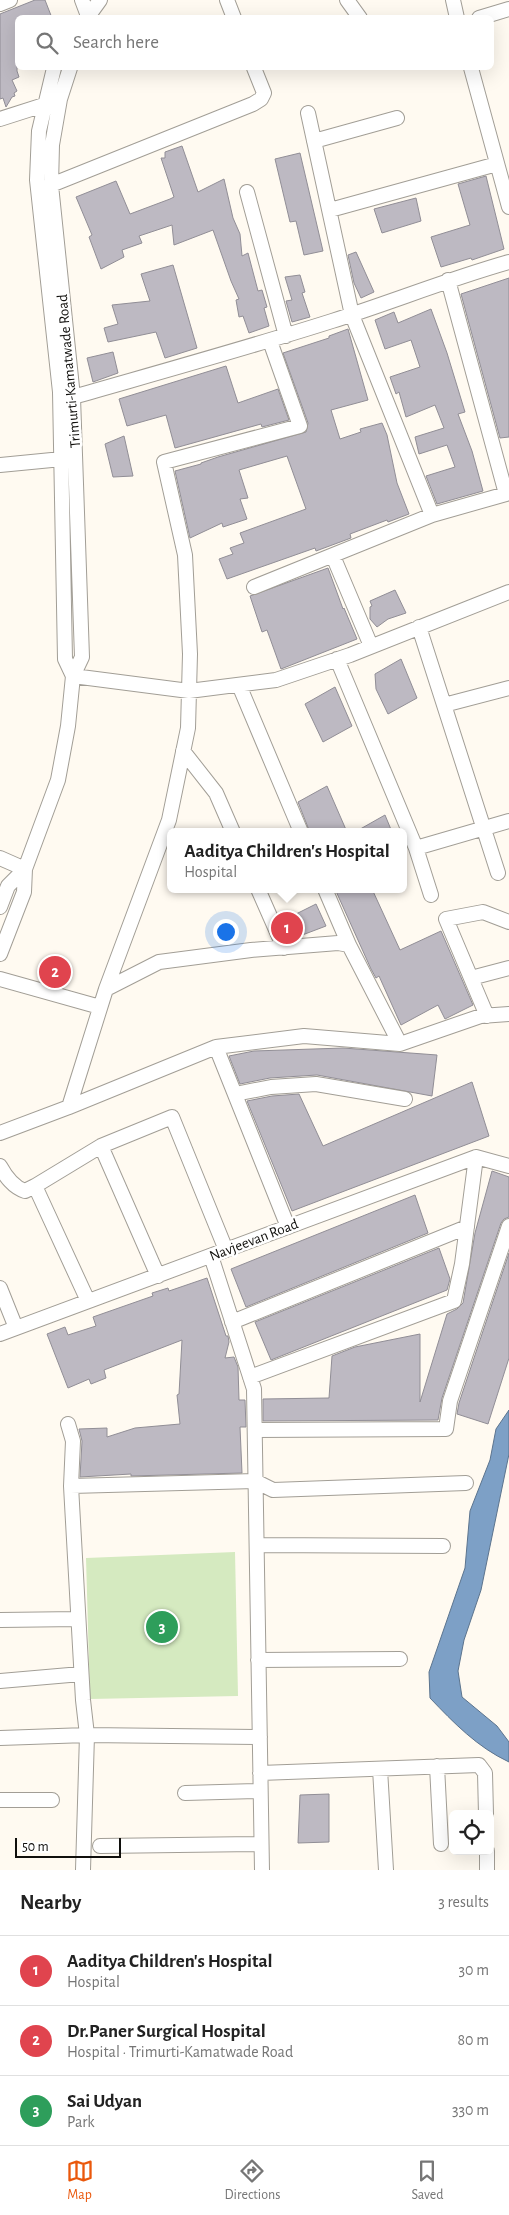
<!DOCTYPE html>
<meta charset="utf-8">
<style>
:root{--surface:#fff;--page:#f6f6f6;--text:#222;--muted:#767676;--line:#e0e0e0;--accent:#ea580c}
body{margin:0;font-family:"Alegreya Sans",sans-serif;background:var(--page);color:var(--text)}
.controls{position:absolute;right:15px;bottom:15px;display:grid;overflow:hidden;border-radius:8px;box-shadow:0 5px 20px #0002}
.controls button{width:45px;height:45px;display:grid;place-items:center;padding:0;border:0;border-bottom:1px solid var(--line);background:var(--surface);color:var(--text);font:25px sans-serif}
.scale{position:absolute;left:15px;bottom:12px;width:106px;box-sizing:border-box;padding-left:5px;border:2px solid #100f0c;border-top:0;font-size:14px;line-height:18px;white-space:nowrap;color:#100f0c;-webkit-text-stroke:4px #fff;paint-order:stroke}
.you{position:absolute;left:225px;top:931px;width:18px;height:18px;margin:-12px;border:4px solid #fff;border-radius:50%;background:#1a73e8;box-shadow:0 0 0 8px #1a73e833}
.badge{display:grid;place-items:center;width:32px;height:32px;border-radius:50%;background:var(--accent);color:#fff;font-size:16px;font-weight:700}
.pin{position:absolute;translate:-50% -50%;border:2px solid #fff;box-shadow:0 1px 5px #0006}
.popup{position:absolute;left:167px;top:828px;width:240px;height:65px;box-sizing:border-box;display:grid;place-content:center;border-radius:8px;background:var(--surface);filter:drop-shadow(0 1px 4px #0005);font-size:16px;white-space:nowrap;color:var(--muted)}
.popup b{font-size:19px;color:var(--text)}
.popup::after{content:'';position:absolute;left:50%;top:100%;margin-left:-10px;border:10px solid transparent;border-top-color:var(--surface)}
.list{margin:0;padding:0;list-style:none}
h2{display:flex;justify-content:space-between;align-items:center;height:65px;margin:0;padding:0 20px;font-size:21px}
h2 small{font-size:16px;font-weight:400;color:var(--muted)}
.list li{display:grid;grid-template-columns:32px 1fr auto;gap:15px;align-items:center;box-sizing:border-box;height:70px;padding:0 20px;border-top:1px solid var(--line)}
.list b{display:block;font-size:19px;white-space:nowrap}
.list p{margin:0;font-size:16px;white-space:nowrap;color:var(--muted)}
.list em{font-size:16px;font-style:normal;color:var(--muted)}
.icon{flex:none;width:28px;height:28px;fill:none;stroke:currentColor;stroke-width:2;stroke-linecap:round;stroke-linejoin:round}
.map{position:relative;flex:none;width:509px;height:1870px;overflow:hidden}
.search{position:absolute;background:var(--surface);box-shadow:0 5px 20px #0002;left:15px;right:15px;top:15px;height:55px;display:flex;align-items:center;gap:12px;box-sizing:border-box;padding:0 18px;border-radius:8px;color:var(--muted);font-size:19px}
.sheet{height:275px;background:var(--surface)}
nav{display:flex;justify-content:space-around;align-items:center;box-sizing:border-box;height:70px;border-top:1px solid var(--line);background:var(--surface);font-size:14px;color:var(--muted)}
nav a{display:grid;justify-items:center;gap:2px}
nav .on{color:var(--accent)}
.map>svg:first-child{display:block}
.green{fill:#d5eac0}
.water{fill:#7da0c6;stroke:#5c748e}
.building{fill:#bdb9c2;stroke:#918e96}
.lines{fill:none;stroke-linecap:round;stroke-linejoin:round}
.minor-casing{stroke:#a29e96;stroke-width:16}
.minor{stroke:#fff;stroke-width:14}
.labels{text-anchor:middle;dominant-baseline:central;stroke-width:5;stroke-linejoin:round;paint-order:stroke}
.street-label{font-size:15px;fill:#100f0c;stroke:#fff}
</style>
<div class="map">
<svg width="509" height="1870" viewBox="0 0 509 1870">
<rect width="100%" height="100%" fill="#fffaf1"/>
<!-- green -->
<path class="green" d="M235,1552L238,1696L90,1699L86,1558Z"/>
<!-- water -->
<path class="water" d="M509,1410V1454L481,1590L464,1640L458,1671L462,1697L497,1726L509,1742V1762C477,1747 454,1723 430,1698L429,1672L465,1568L470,1511L490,1460L496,1429Z"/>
<!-- building -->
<path class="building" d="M35,0H45L52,18H18L17,71L19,77L12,80L17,91L14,93L15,96L12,97L6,107L3,98L0,99V14Z
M182,146L198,192L224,179L233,218L240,234L242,256L248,253L258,291L262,290L267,307L264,308L269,326L249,333L243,316L239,317L236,300L239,299L231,281L213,230L174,245L172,225L139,236L142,243L122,250L124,257L101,269L89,237L92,235L76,197L116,181L130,214L170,199L174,197L161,158H165V152Z
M300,153L323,251L304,255L296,221L290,222L275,159Z
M486,176L504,249L472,260L471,258L441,267L431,237L470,225L458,184Z
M416,198L421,221L382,233L374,209Z
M356,252L374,292L361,298L354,283L348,255Z
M173,265L197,348L165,358L156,332L108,342L104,328L118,324L112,305L150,301L141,274Z
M300,275L305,292L302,293L310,317L292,322L286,301L292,300L285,277Z
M509,278V437L500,438L461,294Z
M431,309L447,353L465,412L458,414L472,451L483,491L437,504L426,476L455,467L447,445L419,454L415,437L444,428L435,405L406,417L399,392L396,394L390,377L420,367L411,340L385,349L375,320L394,312L398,323Z
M348,329L368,400L331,410L340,439L361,432L360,429L382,423L387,435L397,483L409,514L388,522L387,520L350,534L351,538L316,551L315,548L227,579L219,559L233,554L230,548L244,543L240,533L306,509L287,456L239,470L248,498L240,499L247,519L223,527L222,523L190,538L175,471L201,464V463L218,457L306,432L308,423L283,353L329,338V336Z
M113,352L118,373L93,382L87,358Z
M226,366L238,403L278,389L289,420L262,427L261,424L175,448L166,415L127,426L119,399Z
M124,436L133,476L113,477L105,444Z
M328,568L343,609L344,608L357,639L281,669L267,630L262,632L250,596Z
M395,590L406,613L388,619L377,627L370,619V607L372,606L370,601Z
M401,659L417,698L388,714L376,689L375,674Z
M335,687L352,726L323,742L305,704Z
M327,786L347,832L309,830L298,802Z
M385,815L392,832H355Z
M335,889H372L400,950L441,931L473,1005L445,1019L438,1005L401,1025L379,976L376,978L371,969Z
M316,904L326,926L297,937L288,918Z
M343,1048L437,1055L432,1096L317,1075L270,1078L240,1084L229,1056L254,1051Z
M472,1082L489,1136L292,1211L247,1101L272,1096L299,1094L323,1146Z
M492,1171L509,1177V1217L504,1219L501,1223L442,1398L438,1420L263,1421V1399L329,1398L332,1356L355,1347L420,1334V1402L447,1314L457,1309L463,1303L475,1233Z
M415,1195L428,1233L246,1307L231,1269Z
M439,1248L450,1279L447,1290L271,1360L255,1322Z
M509,1253V1358L488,1424L457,1414L459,1403Z
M207,1278L226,1336H228L229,1342L225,1358L234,1357L238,1367L239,1400H245L246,1427H240L242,1473L131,1476V1474L80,1477L82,1441L79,1429L107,1428V1437L135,1428L180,1424L177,1395L179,1394L182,1340L104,1370L106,1378L91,1384L89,1379L68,1388L47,1334L65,1327L68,1335L96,1326L93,1317L153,1296L152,1293L168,1288L169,1291Z
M329,1794V1842L298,1843L300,1795Z"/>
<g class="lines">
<!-- minor casing -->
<g class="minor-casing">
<path id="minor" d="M82,0L88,16
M227,0L234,18
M347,0L360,18
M453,0L457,18
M0,4L10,0
M87,18L100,0
M479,18L509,9
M54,68L39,131L37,180L60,392L65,659L73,676
M471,68L509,207
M308,113L352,315L432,515
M0,119L50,103
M314,141L397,118
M51,185L253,104L261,99L264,93L254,68
M247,192L286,336
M330,210L497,164
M270,341L300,426L164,462L185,555L190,654L188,728L169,820L106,989L69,1107L216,1047L288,1227
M64,398L73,397C160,372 247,348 332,321C392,302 449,279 509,262
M0,465L62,459
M333,556L371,646
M254,587L432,515L506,494L448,280
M419,627L498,873
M337,659L416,848L431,895
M73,676L189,691L276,680L350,655L509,592
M239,685L301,832
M444,705L509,688
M183,751L216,793L233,832
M416,848L509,821
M0,858L25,869
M258,889L284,948
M325,889L349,945
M0,907L8,886L25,869
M0,954L24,892L25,869L58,780L68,726L73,676L82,657L73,397L51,185L52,145L60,99L70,68
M471,978L509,968
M0,979L100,1007
M106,989L159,962L251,950L338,943L349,945L400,1044L481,1016L509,1014
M487,1016L446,919L483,912L509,922
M216,1047L304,1036L400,1044
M235,1094L271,1087L316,1084L405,1099
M0,1133L69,1107
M101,1146L158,1276
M0,1166C6,1177 13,1187 25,1191L35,1186
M211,1256L254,1389L262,1870
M0,1288L16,1328
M88,1301L35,1186L101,1146L172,1117L226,1250
M232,1322L467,1227
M0,1334L476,1157L509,1166
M250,1377L454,1301L462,1264L476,1157
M68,1424L73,1441L71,1486
M255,1430L446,1429L450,1401L509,1226
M257,1545L443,1546
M0,1620L78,1619
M258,1660L400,1659
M0,1681L81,1674
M0,1738L87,1735L260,1737
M437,1766L441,1844
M380,1769L386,1870
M260,1773L479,1765L485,1773L486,1814
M185,1793L260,1791
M0,1800H52
M100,1846L261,1844
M487,1851V1870
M83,1870L87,1735L83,1700L71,1486L255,1481L273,1490L466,1483"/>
</g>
<!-- minor -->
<use href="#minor" class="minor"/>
</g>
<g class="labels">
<!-- street labels -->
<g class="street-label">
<text transform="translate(69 371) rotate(-95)">Trimurti-Kamatwade Road</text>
<text transform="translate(254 1240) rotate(-21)">Navjeevan Road</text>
</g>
</g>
</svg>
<div class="controls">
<button><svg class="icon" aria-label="locate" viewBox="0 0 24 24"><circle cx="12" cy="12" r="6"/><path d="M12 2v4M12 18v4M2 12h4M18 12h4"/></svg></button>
</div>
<div class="scale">50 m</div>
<div class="you"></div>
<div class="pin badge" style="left:287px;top:928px;background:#e0444e">1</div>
<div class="popup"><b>Aaditya Children's Hospital</b>Hospital</div>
<div class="pin badge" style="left:55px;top:972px;background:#e0444e">2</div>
<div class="pin badge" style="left:162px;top:1627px;background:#2e9e5b">3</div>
<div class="search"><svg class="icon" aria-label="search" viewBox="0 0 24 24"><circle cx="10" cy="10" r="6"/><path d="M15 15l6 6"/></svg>Search here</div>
</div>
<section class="sheet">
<h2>Nearby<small>3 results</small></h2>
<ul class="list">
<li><span class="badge" style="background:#e0444e">1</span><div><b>Aaditya Children's Hospital</b><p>Hospital</p></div><em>30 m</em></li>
<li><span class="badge" style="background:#e0444e">2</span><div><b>Dr.Paner Surgical Hospital</b><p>Hospital · Trimurti-Kamatwade Road</p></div><em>80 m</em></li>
<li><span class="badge" style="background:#2e9e5b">3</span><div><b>Sai Udyan</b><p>Park</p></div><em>330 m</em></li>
</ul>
</section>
<nav>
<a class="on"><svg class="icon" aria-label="map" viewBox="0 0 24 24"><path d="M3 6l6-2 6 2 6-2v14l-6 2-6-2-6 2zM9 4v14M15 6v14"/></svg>Map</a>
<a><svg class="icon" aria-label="directions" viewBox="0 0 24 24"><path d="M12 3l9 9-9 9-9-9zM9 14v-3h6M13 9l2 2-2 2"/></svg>Directions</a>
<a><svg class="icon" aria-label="saved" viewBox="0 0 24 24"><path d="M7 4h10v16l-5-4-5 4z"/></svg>Saved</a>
</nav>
